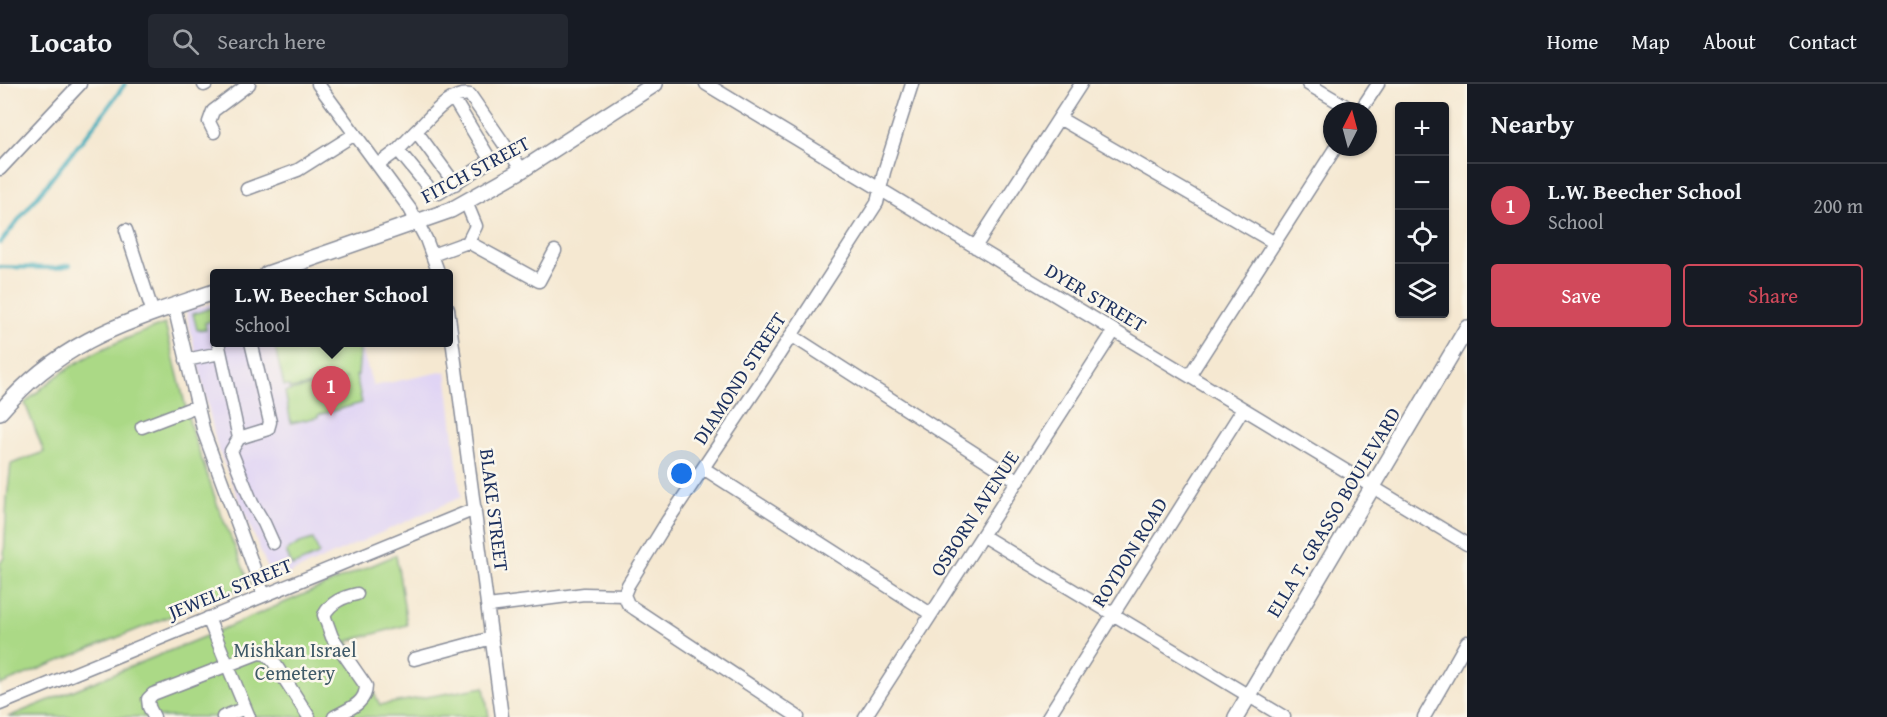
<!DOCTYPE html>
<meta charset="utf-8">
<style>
:root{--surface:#171b24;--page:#242831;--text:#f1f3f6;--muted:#9ea1a6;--line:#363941;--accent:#d1495b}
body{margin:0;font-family:"Gentium Book Plus",serif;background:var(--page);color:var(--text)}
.controls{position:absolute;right:18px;top:18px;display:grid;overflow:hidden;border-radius:6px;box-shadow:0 2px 4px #0004}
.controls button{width:54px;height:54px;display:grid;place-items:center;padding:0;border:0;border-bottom:2px solid var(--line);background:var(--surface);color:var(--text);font:30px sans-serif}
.compass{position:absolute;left:1323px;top:18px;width:54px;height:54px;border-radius:50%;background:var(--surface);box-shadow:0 2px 4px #0004;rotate:6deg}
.you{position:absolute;left:682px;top:390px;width:21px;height:21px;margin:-15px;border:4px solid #fff;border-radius:50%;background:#1a73e8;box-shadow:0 0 0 9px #1a73e833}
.badge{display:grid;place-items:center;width:39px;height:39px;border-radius:50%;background:var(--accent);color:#fff;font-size:20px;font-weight:700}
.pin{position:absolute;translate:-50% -50px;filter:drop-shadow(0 2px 3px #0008)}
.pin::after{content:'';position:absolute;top:32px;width:21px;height:18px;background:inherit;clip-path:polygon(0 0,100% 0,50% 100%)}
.popup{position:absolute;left:210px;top:185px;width:243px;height:78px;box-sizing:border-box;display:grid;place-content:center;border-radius:6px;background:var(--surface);filter:drop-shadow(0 2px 4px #0005);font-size:20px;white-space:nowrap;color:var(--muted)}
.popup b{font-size:22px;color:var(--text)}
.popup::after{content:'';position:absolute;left:50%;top:100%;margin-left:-12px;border:12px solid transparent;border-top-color:var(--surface)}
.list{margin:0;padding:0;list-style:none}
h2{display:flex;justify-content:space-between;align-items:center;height:78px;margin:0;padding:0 24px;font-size:26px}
h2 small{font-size:20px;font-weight:400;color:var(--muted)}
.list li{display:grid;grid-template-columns:39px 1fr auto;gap:18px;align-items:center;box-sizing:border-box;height:84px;padding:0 24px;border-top:2px solid var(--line)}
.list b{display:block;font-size:22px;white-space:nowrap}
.list p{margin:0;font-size:20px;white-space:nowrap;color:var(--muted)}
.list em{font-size:20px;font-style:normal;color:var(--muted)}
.actions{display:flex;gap:12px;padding:18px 24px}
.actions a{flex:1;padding:14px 0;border:2px solid var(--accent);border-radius:6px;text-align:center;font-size:21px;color:var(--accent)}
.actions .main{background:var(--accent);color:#fff}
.icon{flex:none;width:33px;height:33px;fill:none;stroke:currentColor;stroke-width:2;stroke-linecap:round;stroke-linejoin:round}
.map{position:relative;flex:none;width:1467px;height:633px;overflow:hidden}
header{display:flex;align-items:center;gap:36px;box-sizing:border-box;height:84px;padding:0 30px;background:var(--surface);border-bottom:2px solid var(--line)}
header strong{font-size:28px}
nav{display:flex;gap:33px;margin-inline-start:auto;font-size:21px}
.search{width:420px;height:54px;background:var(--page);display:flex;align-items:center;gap:15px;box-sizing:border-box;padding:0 21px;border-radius:6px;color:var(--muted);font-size:22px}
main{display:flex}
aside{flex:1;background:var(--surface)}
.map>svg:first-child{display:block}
.built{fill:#e0d4f4}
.green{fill:#abd986;stroke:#638472;stroke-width:1.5}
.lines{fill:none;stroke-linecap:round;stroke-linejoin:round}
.stream{stroke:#3dacbb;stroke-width:4}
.minor-casing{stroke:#888c98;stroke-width:15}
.major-casing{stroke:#888c98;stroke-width:18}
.minor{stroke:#fff;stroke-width:12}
.major{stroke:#fff;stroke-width:15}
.labels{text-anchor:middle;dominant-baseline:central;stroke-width:5;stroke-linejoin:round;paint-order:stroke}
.street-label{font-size:20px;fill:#1b2f5e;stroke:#fbf7ec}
.park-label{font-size:20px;fill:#3f5a68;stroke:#fbf7ec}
</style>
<header>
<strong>Locato</strong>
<div class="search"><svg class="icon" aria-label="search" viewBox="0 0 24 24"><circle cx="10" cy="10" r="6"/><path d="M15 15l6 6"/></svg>Search here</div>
<nav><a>Home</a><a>Map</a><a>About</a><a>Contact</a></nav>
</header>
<main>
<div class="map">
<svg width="1467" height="633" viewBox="0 0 1467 633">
<rect width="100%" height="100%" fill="#fbf7ec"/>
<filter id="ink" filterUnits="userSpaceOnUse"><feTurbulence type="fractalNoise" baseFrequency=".0167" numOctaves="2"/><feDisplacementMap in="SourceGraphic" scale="12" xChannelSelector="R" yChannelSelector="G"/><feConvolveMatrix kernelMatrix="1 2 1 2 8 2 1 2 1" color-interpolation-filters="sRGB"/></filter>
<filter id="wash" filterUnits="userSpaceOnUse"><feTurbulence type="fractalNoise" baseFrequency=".008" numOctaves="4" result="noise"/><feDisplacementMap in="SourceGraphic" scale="24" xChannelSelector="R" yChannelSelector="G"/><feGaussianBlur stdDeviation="1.35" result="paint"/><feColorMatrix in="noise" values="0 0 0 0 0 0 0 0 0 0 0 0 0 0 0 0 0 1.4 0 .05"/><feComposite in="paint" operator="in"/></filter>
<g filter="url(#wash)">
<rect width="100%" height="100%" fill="#f5e8d1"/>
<!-- built -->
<path class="built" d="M214,219V258L360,259L373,302L446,287L461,413L273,497L217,362L186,227Z"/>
<!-- green -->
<path class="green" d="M214,223V236L205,239L206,245L197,246L193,230Z
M165,240L191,344L219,425L250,500L0,601V480L4,473L7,415L11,380L44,368L25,319C71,276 106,261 165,240Z
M274,259H357L360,265L358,291L356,292L362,319L318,331V333L291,339L285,308L347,294L290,305L289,302H284Z
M313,455L319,469L318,471L292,482L286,467L300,459Z
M396,471L407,541L348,557L380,621L484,603L489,633H8L218,547Z"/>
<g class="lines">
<!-- stream -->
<path class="stream" d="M0,159L100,34L125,0
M0,183L56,184L70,181"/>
</g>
</g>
<g filter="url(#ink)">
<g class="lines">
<!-- minor casing -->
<g class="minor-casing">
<path id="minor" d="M318,0L410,125L426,155L439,190
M706,0L1467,460
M1308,0L1354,27
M204,1L206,0
M1360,27L1378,0
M1059,34L1275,159
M416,47C430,34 450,7 470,11L522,86
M214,48L209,38L213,27L249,0
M398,66L430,105L439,109L487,79L488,72L453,14
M378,81L398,66L416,47L455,100
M0,85L80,0
M247,105L298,86L355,50
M466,118L476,142L468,158L539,197L555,167
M126,146L153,229
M975,163L1081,0
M432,171L468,158
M174,222L204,349L264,511
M448,225L502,633
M791,251L1018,397
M218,258L239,354L268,345L270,338L251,258
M186,276L220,269
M1189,292L1336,63
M142,343L197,322
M239,354L231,367L252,419L264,439L273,459
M703,384L931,530
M983,452L1284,633
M624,511L628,501L668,436L763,295L877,119L884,88L912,0
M624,511L628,520L635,525L798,633
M488,522L584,510L624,511
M208,534L249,633
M414,575L492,554
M0,620L475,425
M154,633L149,623L148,615L153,610L259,569L266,570L273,577L309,633
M223,633L245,624
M334,633C348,625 366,620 366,602L332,553L324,531C331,518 343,513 357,510
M865,633L1114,247
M1048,633L1243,325
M1424,633L1467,558"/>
</g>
<!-- major casing -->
<g class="major-casing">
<path id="major" d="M267,190L451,126L522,86L655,0
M0,328C62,255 127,238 214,208
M1236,633L1467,244"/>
</g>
<!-- minor -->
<use href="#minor" class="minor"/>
<!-- major -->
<use href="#major" class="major"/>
</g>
</g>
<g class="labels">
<!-- street labels -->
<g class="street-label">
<text transform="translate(475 85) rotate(-28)">FITCH STREET</text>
<text transform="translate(1096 213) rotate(31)">DYER STREET</text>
<text transform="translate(739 294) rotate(-57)">DIAMOND STREET</text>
<text transform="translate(495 426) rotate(83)">BLAKE STREET</text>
<text transform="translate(1333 428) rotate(-59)">ELLA T. GRASSO BOULEVARD</text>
<text transform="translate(974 429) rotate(-57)">OSBORN AVENUE</text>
<text transform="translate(1129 468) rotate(-58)">ROYDON ROAD</text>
<text transform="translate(230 504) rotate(-22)">JEWELL STREET</text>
</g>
<!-- park labels -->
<g class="park-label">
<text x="295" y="565">Mishkan Israel<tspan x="295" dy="23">Cemetery</tspan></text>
</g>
</g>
</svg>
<div class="controls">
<button>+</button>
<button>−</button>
<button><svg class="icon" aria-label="locate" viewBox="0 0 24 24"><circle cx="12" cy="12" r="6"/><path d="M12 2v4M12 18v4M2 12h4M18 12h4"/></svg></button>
<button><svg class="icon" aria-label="layers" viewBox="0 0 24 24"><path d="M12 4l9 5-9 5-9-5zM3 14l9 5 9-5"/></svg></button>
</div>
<svg class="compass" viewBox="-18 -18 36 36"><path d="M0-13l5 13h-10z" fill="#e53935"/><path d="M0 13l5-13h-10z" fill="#9ea1a6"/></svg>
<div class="you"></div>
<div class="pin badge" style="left:331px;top:332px">1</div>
<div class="popup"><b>L.W. Beecher School</b>School</div>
</div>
<aside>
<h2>Nearby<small></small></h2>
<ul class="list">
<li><span class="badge">1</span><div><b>L.W. Beecher School</b><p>School</p></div><em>200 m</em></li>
</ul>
<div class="actions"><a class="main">Save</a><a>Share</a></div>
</aside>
</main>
